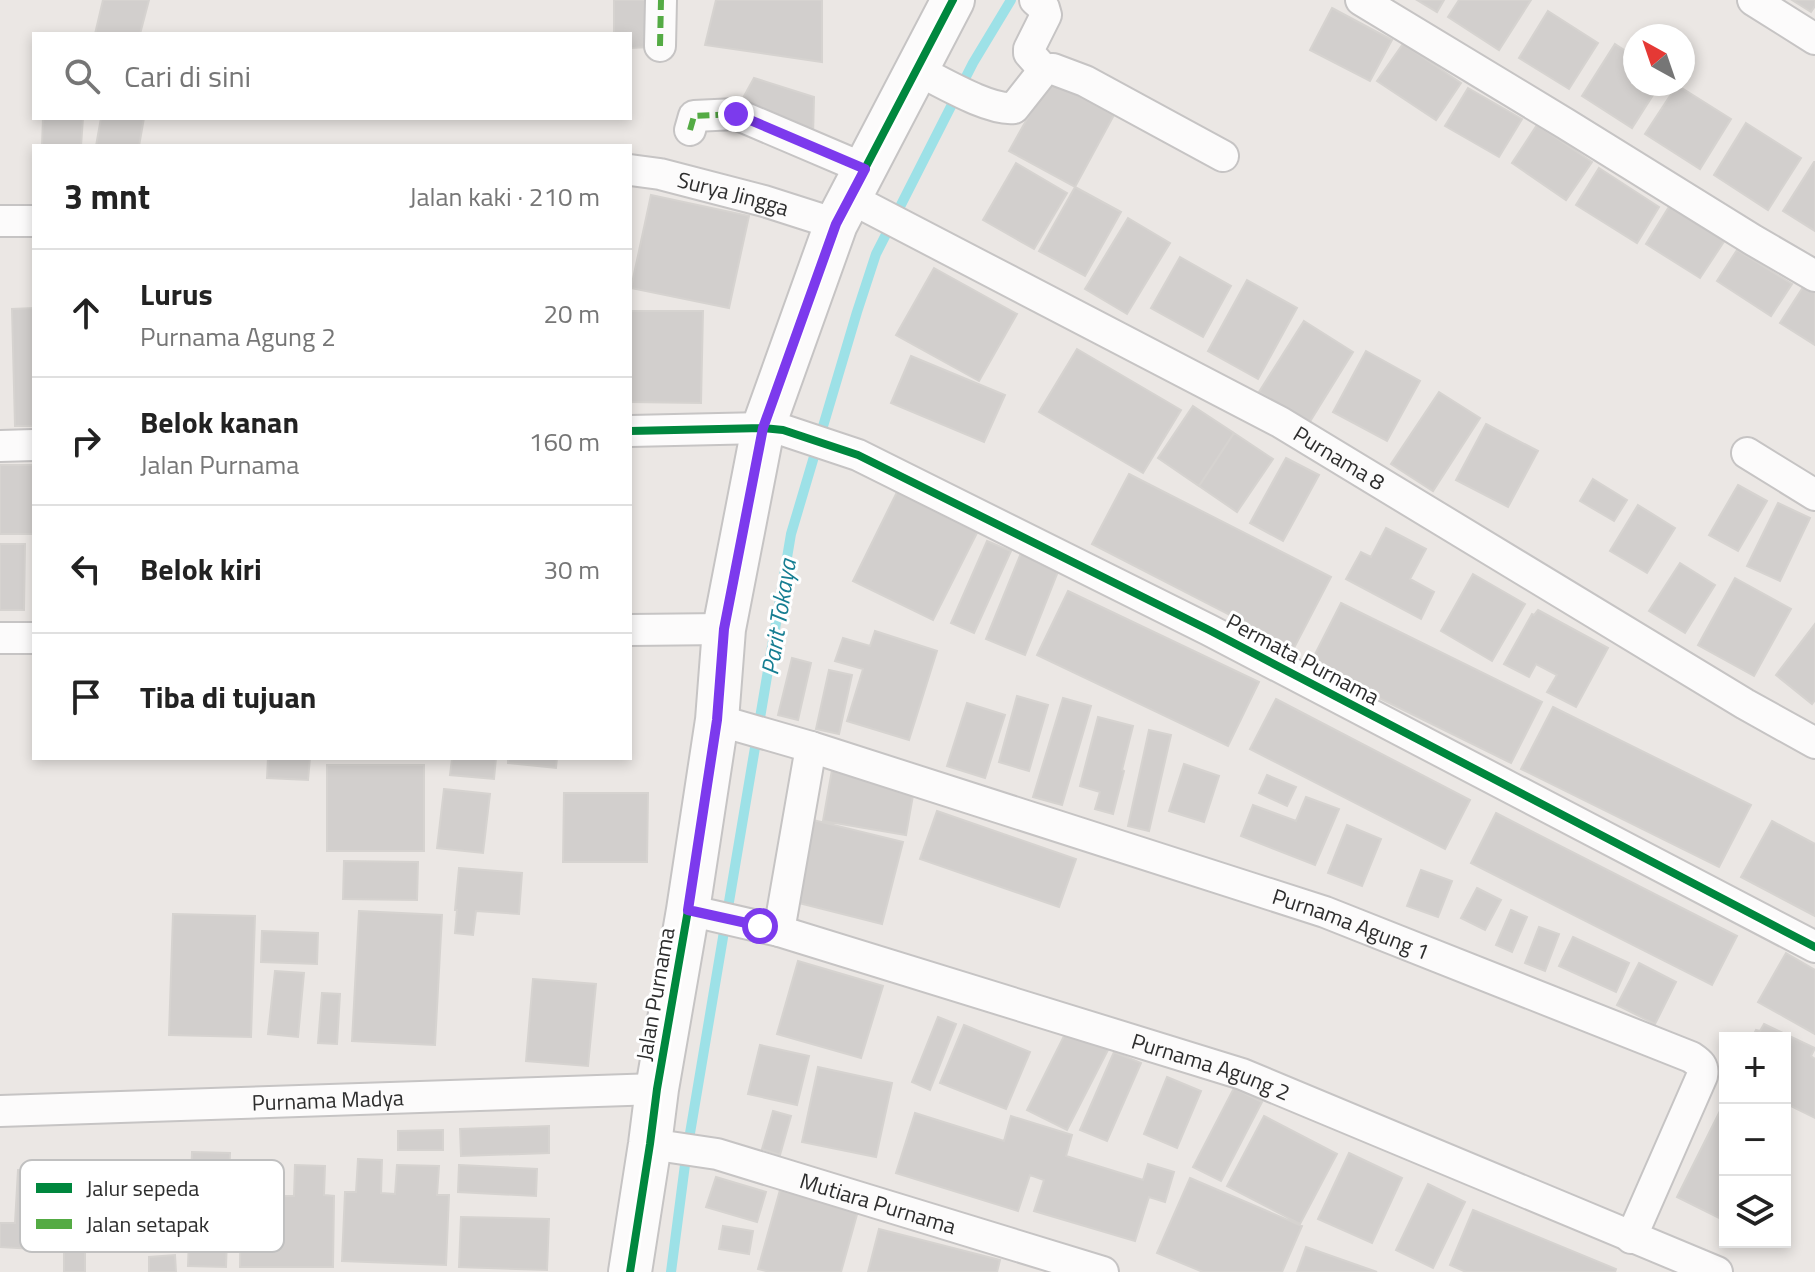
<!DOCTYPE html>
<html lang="id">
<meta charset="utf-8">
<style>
:root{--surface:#fff;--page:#f6f6f6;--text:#222;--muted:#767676;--line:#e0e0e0}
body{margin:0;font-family:"Titillium Web",sans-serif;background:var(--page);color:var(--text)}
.controls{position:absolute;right:24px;bottom:24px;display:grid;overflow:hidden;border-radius:0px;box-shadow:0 4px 12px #0003}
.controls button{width:72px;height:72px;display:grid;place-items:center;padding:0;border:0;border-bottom:2px solid var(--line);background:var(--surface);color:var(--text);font:40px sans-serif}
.compass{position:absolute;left:1623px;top:24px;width:72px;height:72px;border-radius:50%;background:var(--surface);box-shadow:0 4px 12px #0003;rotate:320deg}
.stop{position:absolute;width:24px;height:24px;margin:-18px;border:6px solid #7c3aed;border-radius:50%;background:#fff}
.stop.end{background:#7c3aed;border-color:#fff;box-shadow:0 2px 8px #0008}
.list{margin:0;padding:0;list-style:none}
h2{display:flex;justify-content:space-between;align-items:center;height:104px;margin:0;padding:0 32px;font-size:34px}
h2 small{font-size:26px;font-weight:400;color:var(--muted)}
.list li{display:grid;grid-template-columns:52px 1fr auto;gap:24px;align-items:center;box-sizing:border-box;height:128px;padding:0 32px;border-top:2px solid var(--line)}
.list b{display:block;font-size:30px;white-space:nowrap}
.list p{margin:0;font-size:26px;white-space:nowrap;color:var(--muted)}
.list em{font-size:26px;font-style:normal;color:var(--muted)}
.icon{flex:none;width:44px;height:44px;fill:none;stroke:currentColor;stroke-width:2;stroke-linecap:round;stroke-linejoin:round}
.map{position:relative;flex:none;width:1815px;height:1272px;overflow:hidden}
.search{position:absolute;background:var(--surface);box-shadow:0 4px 12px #0003;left:32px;top:32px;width:600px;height:88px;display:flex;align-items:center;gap:20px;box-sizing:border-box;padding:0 28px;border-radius:0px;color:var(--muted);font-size:30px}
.panel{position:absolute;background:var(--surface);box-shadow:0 4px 12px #0003;left:32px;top:144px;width:600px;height:616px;border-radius:0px}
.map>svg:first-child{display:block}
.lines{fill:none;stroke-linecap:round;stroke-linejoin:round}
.stream{stroke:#9de1e7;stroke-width:10}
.building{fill:#d2cfcd;stroke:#d6d3d0;stroke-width:2}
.street-casing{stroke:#c6c4c4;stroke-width:34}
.secondary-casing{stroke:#c6c4c4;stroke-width:46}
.street{stroke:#fcfbfb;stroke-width:30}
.secondary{stroke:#fcfbfb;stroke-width:42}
.quiet{stroke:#54ab44;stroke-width:6;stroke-dasharray:12 6;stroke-linecap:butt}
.cycleway-casing{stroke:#fff;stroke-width:13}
.cycleway{stroke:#00873e;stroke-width:8}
.route{stroke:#7c3aed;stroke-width:10}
.labels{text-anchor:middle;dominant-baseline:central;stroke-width:6;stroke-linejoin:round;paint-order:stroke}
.street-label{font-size:22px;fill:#2e2e2e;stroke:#fff}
.water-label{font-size:24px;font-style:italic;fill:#167e92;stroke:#fff}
.key{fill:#fff;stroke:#c0c0c0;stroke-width:2}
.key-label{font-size:22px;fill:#2e2e2e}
</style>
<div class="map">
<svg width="1815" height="1272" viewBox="0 0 1815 1272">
<rect width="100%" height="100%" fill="#ebe7e4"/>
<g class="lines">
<!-- stream -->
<path class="stream" d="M671,1272L686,1157L791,534L857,312L876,254L973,63L1011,0"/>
</g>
<!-- building -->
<path class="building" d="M103,0H149L140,34H95Z
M614,0H650L651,47L630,48V34H614Z
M716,0H822V62L705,45Z
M1417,0H1444L1437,12Z
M1459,0H1531L1499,50L1448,17Z
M1792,0H1815V6L1811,12Z
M1332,8L1392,40L1370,81L1310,50Z
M1548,11L1598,43L1569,89L1519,58Z
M1403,44L1461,83L1436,120L1377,81Z
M1615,44L1635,57V84H1660L1632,128L1582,96Z
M754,78L814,97L813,137L737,109Z
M1049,80L1114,115L1075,187L1009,151Z
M1677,85L1731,119L1700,169L1645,134Z
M1468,88L1522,119L1499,157L1445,126Z
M43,118H83L81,146H42Z
M101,118H144L139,146H96Z
M1746,123L1801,158L1768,210L1714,175Z
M1537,125L1592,162L1566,200L1512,163Z
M1814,162H1815V231L1783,211Z
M1016,163L1067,193L1034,249L983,220Z
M1599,168L1659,207L1637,243L1576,205Z
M1075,187L1121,212L1085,276L1039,251Z
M651,195L749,216L729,308L631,288Z
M1672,202L1727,237L1700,278L1646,244Z
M1128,218L1170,243L1127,314L1085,289Z
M1737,250L1792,284L1771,316L1717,281Z
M1180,257L1231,286L1203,337L1151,308Z
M934,268L1017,314L979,381L896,335Z
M1247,280L1297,308L1258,379L1208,351Z
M1805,284L1815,290V345L1780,323Z
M34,308V426H15L12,309Z
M630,311H703L701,403L630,402Z
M1304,321L1353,352L1309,423L1259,392Z
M1077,349L1181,410L1143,473L1039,412Z
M1366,351L1420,381L1387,441L1333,412Z
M911,356L1005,395L984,442L891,403Z
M1439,392L1480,418L1433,491L1391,464Z
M1193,406L1234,433L1199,486L1158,458Z
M1486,424L1538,451L1508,507L1456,480Z
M1234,433L1273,459L1237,512L1199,486Z
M1286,458L1319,475L1283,541L1250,523Z
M0,465H34V534H0Z
M1129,474L1331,577L1294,648L1092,544Z
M1593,479L1627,500L1614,521L1580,501Z
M1738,485L1767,501L1738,551L1709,535Z
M899,488L980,527L933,620L853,581Z
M1778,503L1810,518L1780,581L1747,566Z
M1638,505L1675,528L1647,573L1610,551Z
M1386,528L1426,549L1410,579L1434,592L1421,619L1346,579L1361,552L1371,557Z
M987,541L1011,551L974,633L951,623Z
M0,544H25L24,610H0Z
M1021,553L1059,569L1025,655L986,639Z
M1680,563L1715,585L1685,633L1649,611Z
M1473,574L1525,604L1492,661L1441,631Z
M1735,578L1791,609L1754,676L1698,645Z
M1068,591L1259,682L1228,746L1037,655Z
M1341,603L1542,702L1511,763L1310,664Z
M1538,610L1608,648L1576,707L1547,692L1557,675L1536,664L1529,677L1504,664L1532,614L1534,615Z
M1815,624V700L1812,704L1776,675Z
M875,631L937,651L909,740L847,721L863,669L835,661L843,638L870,646Z
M792,658L811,663L798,720L778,715Z
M829,670L852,675L839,734L816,729Z
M1017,696L1048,705L1029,771L999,762Z
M1063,698L1091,706L1062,805L1033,797Z
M1276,699L1470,800L1445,849L1250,749Z
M967,703L1005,715L985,778L947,766Z
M1553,707L1751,805L1719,867L1521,769Z
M1098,717L1133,726L1122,770L1124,771L1113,814L1095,809L1100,792L1080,786Z
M1149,730L1171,735L1149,831L1128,826Z
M268,758H310L308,780L267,778Z
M447,758H496L494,779L450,775L452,759Z
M508,758H557L556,768L508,763Z
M1184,764L1219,776L1204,822L1169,811Z
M327,765H424V851H327Z
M832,770L915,784L906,835L823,821Z
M1267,775L1296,787L1287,806L1259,793Z
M444,789L490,794L483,853L437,848Z
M564,793H648L647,862H563Z
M1306,797L1339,809L1315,865L1241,836L1253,805L1296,821Z
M937,811L1076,859L1059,907L920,859Z
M1496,813L1737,936L1712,985L1471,863Z
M813,820L903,842L882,924L791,901Z
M1772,821L1815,844V916L1741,877Z
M1347,825L1381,839L1362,886L1328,873Z
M344,861L418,862L417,900L343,899Z
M459,868L522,873L519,914L476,911L473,935L455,933L457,910H455Z
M1421,870L1452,881L1438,917L1407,906Z
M1477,888L1501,900L1485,930L1461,918Z
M1511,910L1527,917L1512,952L1496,945Z
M359,911L442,915L435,1045L352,1041Z
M173,914L255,916L251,1037L169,1035Z
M1539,927L1559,934L1545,971L1525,963Z
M262,931L318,933L317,964L261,962Z
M1573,937L1629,963L1616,992L1559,966Z
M1786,953L1815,970V1034L1758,1002Z
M798,961L883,986L861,1058L777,1034Z
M1639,963L1676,982L1655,1024L1617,1005Z
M275,971L304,973L298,1037L268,1034Z
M533,979L596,984L588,1066L526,1061Z
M322,993L340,994L337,1044L318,1043Z
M938,1017L956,1024L930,1090L912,1082Z
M1764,1024L1815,1048L1811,1056L1815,1059V1118L1787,1104L1785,1108V1038H1752L1756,1030L1760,1031Z
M964,1025L1030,1052L1006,1109L940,1083Z
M1068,1028L1109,1048L1067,1130L1027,1110Z
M760,1045L809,1056L797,1105L748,1094Z
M1114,1052L1141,1063L1107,1141L1080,1130Z
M818,1067L892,1083L876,1157L802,1142Z
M1167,1077L1201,1091L1177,1148L1144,1134Z
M1234,1088L1262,1102L1221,1181L1193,1167Z
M1725,1101V1221L1677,1197Z
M773,1111L791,1116L780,1155L762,1149Z
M915,1113L1004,1141L1011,1116L1072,1135L1066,1156L1143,1180L1148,1164L1174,1172L1165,1202L1149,1197L1135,1241L1034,1211L1044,1180L1030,1175L1018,1211L896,1173Z
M1264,1116L1337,1154L1300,1224L1227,1186Z
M549,1126V1153L461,1156L460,1129Z
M443,1130V1150H398V1131Z
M192,1152L230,1153L226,1267L188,1266Z
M1349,1153L1402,1178L1372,1243L1318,1219Z
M358,1159L382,1160L381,1193L395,1194L397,1165L439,1166L437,1195H449L446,1265L342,1261L345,1192H356Z
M250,1165L280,1166L279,1196H294L295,1165L325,1166L324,1195L334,1196L333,1267H240L241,1197H250Z
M459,1165L537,1169L536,1196L458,1192Z
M18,1170L43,1172L38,1232H35L34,1249L0,1247V1223H15Z
M716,1177L766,1192L757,1222L706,1207Z
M1190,1178L1302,1226L1282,1272H1203L1157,1253Z
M1428,1184L1465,1202L1433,1268L1396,1250Z
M780,1190L858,1211L841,1272H770L758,1269Z
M1473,1210L1616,1269L1615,1272H1466L1450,1265Z
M461,1217L549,1219L547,1270L459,1267Z
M723,1226L753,1231L749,1254L719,1249Z
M879,1229L1000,1260L997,1272H868Z
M1306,1247L1377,1272H1297Z
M64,1249H85V1272H64Z
M175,1255L176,1272H149V1257Z"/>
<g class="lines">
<!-- street casing -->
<g class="street-casing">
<g id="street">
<path d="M1035,0L1044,8L1046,15L1029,49V53L1044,70"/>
<path d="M1361,0L1566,124L1753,240L1815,276"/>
<path d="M1753,0L1815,39"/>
<path d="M660,46L661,0"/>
<path d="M917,70C940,81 989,111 1014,108L1044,70L1053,69L1085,81L1223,156"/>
<path d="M690,130L694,116L736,114L865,169"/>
<path id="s1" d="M630,170L660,174L764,201L836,224"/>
<path id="s2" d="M850,198L1280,422L1745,704L1815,743"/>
<path d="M0,221H34"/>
<path d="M630,431L763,428L783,430L858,455L1209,630L1815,947"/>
<path d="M0,446L34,445"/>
<path d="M1747,453L1815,495"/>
<path d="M630,630L724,629"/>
<path d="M0,638H34"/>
<path id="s3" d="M717,720L811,747L1325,912L1691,1057C1700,1063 1704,1066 1702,1076L1631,1238"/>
<path id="s4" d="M688,910L779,931L1242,1074L1717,1272"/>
<path d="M779,931L811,747"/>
<path id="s5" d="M0,1111L657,1089"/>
<path id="s6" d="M650,1144L717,1154L1103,1272"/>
</g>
</g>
<!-- secondary casing -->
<g class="secondary-casing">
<path id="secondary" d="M630,1272L650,1144L657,1089L688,910L717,720L724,629L763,428L836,224L953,0"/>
</g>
<!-- street -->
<use href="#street" class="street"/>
<!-- secondary -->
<use href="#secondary" class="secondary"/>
<!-- quiet -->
<path class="quiet" d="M660,46L661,0
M690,130L694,116L736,114L865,169"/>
<!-- cycleway casing -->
<g class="cycleway-casing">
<path id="cycleway" d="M630,431L763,428L783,430L858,455L1209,630L1815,947
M630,1272L650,1144L657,1089L688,910L717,720L724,629L763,428L836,224L953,0"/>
</g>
<!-- cycleway -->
<use href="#cycleway" class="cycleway"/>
</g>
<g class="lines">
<!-- route -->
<path class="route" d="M736,114L865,169L836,224L763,428L724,629L717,720L688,910L760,926"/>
</g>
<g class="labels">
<!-- street labels -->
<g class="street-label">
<text stroke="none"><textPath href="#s1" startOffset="106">Surya Jingga</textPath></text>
<text stroke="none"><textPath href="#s2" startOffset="554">Purnama 8</textPath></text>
<text transform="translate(1303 659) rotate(28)">Permata Purnama</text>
<text stroke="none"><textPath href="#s3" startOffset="666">Purnama Agung 1</textPath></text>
<text transform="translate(655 994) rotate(-80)">Jalan Purnama</text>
<text stroke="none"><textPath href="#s4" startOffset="546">Purnama Agung 2</textPath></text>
<text stroke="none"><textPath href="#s5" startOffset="328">Purnama Madya</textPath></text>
<text stroke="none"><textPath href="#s6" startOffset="236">Mutiara Purnama</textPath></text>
</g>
<!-- water labels -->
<g class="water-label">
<text transform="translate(778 617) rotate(-81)">Parit Tokaya</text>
</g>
</g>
<!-- legend -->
<rect x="20" y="1160" width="264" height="92" rx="12" class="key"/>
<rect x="36" y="1183" width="36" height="10" fill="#00873e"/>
<rect x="36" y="1219" width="36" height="10" fill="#54ab44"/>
<g class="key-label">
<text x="86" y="1196">Jalur sepeda</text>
<text x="86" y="1232">Jalan setapak</text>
</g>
</svg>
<div class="controls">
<button>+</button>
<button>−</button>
<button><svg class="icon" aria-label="layers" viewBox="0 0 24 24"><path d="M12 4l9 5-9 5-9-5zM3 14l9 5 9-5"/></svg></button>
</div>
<svg class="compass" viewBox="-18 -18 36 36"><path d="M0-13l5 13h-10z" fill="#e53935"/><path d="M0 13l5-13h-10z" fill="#767676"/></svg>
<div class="stop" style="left:760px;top:926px"></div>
<div class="stop end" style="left:736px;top:114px"></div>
<div class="search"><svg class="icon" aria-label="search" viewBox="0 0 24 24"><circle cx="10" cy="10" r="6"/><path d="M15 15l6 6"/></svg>Cari di sini</div>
<section class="panel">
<h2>3 mnt<small>Jalan kaki · 210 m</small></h2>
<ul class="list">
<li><svg class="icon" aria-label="ahead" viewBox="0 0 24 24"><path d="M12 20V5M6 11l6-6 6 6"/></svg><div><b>Lurus</b><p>Purnama Agung 2</p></div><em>20 m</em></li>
<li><svg class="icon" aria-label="right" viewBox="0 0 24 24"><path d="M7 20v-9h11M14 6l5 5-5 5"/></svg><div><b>Belok kanan</b><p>Jalan Purnama</p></div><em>160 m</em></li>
<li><svg class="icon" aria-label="left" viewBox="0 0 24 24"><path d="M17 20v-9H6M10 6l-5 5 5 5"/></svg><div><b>Belok kiri</b></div><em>30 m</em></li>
<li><svg class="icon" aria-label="arrive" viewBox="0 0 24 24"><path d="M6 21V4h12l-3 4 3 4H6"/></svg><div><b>Tiba di tujuan</b></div></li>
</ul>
</section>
</div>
